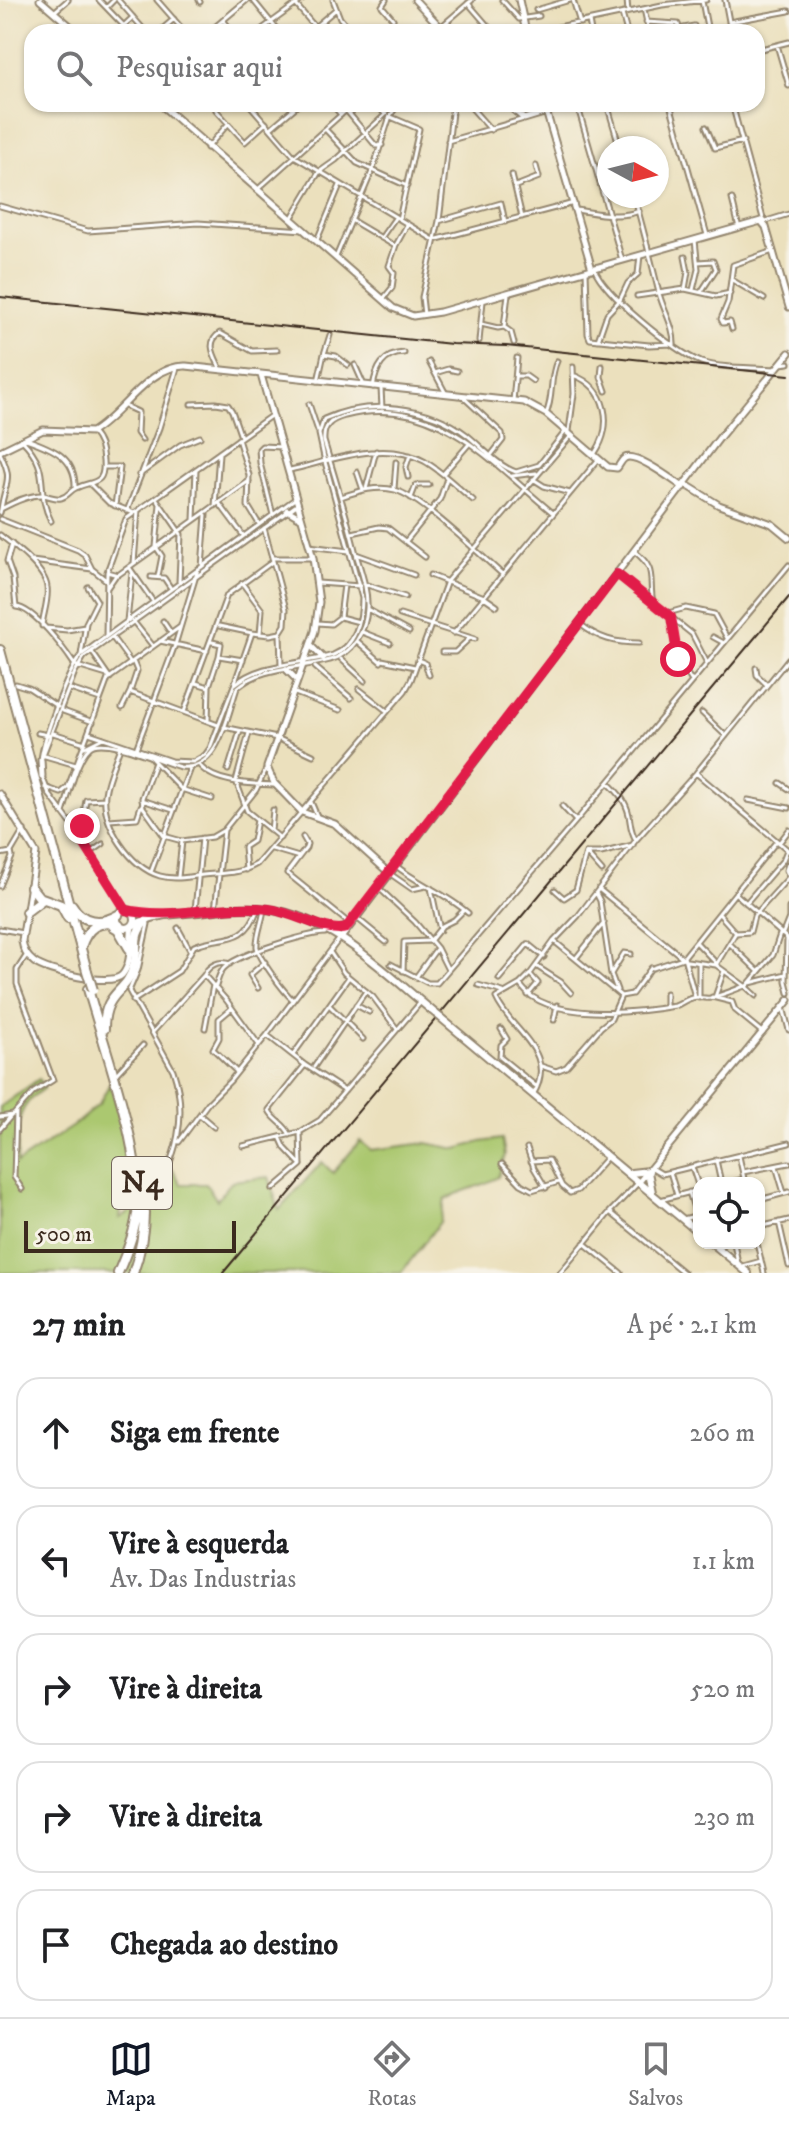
<!DOCTYPE html>
<html lang="pt">
<meta charset="utf-8">
<style>
:root{--surface:#fff;--page:#f2f2f2;--text:#202124;--muted:#757577;--line:#e0e0e0;--accent:#111827}
body{margin:0;font-family:"IM FELL DW Pica",serif;background:var(--page);color:var(--text)}
.controls{position:absolute;right:24px;bottom:24px;display:grid;overflow:hidden;border-radius:16px;box-shadow:0 2px 6px #0004}
.controls button{width:72px;height:72px;display:grid;place-items:center;padding:0;border:0;border-bottom:2px solid var(--line);background:var(--surface);color:var(--text);font:40px sans-serif}
.compass{position:absolute;left:597px;top:136px;width:72px;height:72px;border-radius:50%;background:var(--surface);box-shadow:0 2px 6px #0004;rotate:97deg}
.scale{position:absolute;left:24px;bottom:20px;width:212px;box-sizing:border-box;padding-left:8px;border:4px solid #3b2a1e;border-top:0;font-size:22px;line-height:28px;white-space:nowrap;color:#3b2a1e;-webkit-text-stroke:6px #f7f3e8;paint-order:stroke}
.stop{position:absolute;width:24px;height:24px;margin:-18px;border:6px solid #e11d48;border-radius:50%;background:#fff}
.stop.end{background:#e11d48;border-color:#fff;box-shadow:0 2px 8px #0008}
.list{margin:0;padding:0;list-style:none}
h2{display:flex;justify-content:space-between;align-items:center;height:104px;margin:0;padding:0 32px;font-size:34px}
h2 small{font-size:26px;font-weight:400;color:var(--muted)}
.list li{display:grid;grid-template-columns:52px 1fr auto;gap:24px;align-items:center;box-sizing:border-box;height:112px;margin:0 16px 16px;padding:0 16px;border:2px solid var(--line);border-radius:24px}
.list b{display:block;font-size:30px;white-space:nowrap}
.list p{margin:0;font-size:26px;white-space:nowrap;color:var(--muted)}
.list em{font-size:26px;font-style:normal;color:var(--muted)}
.icon{flex:none;width:44px;height:44px;fill:none;stroke:currentColor;stroke-width:2;stroke-linecap:round;stroke-linejoin:round}
.map{position:relative;flex:none;width:789px;height:1273px;overflow:hidden}
.search{position:absolute;background:var(--surface);box-shadow:0 2px 6px #0004;left:24px;right:24px;top:24px;height:88px;display:flex;align-items:center;gap:20px;box-sizing:border-box;padding:0 28px;border-radius:24px;color:var(--muted);font-size:30px}
.sheet{height:744px;background:var(--surface)}
nav{display:flex;justify-content:space-around;align-items:center;box-sizing:border-box;height:112px;border-top:2px solid var(--line);background:var(--surface);font-size:22px;color:var(--muted)}
nav a{display:grid;justify-items:center;gap:4px}
nav .on{color:var(--accent)}
.map>svg:first-child{display:block}
.green{fill:#abc870;stroke:#737947;stroke-width:2}
.lines{fill:none;stroke-linecap:round;stroke-linejoin:round}
.street-casing{stroke:#93856e;stroke-width:7}
.secondary-casing{stroke:#93856e;stroke-width:9}
.primary-casing{stroke:#93856e;stroke-width:10}
.highway-casing{stroke:#93856e;stroke-width:12}
.street{stroke:#fff;stroke-width:3}
.secondary{stroke:#fff;stroke-width:5}
.primary{stroke:#fff;stroke-width:6}
.highway{stroke:#fff;stroke-width:8}
.rail{stroke:#3b2a1e;stroke-width:2}
.primary-bridge-casing{stroke:#93856e;stroke-width:10;stroke-linecap:butt}
.highway-bridge-casing{stroke:#93856e;stroke-width:12;stroke-linecap:butt}
.primary-bridge{stroke:#fff;stroke-width:6}
.highway-bridge{stroke:#fff;stroke-width:8}
.route{stroke:#e11d48;stroke-width:10}
.labels{text-anchor:middle;dominant-baseline:central;stroke-width:7;stroke-linejoin:round;paint-order:stroke}
.shield{fill:#f7f3e8;stroke:#73665b;stroke-width:2}
.shield-label{font-size:30px;font-weight:bold;fill:#3b2a1e}
</style>
<div class="map">
<svg width="789" height="1273" viewBox="0 0 789 1273">
<rect width="100%" height="100%" fill="#f7f3e8"/>
<filter id="ink" filterUnits="userSpaceOnUse"><feTurbulence type="fractalNoise" baseFrequency=".0125" numOctaves="2"/><feDisplacementMap in="SourceGraphic" scale="16" xChannelSelector="R" yChannelSelector="G"/><feConvolveMatrix kernelMatrix="1 2 1 2 8 2 1 2 1" color-interpolation-filters="sRGB"/></filter>
<filter id="wash" filterUnits="userSpaceOnUse"><feTurbulence type="fractalNoise" baseFrequency=".006" numOctaves="4" result="noise"/><feDisplacementMap in="SourceGraphic" scale="32" xChannelSelector="R" yChannelSelector="G"/><feGaussianBlur stdDeviation="1.8" result="paint"/><feColorMatrix in="noise" values="0 0 0 0 0 0 0 0 0 0 0 0 0 0 0 0 0 1.4 0 .05"/><feComposite in="paint" operator="in"/></filter>
<g filter="url(#wash)">
<rect width="100%" height="100%" fill="#ebe0bd"/>
<!-- green -->
<path class="green" d="M39,1079L44,1088C12,1109 19,1130 17,1163L73,1126L99,1104L110,1083C128,1138 127,1162 120,1218L154,1197L172,1169L181,1184H206L217,1200L232,1181L269,1177L279,1210L322,1162L333,1173L360,1141L371,1150L426,1143L457,1149L481,1142L502,1139L505,1155L498,1177C480,1188 461,1189 445,1200L440,1222L401,1273H0V1107Z"/>
</g>
<g filter="url(#ink)">
<g class="lines">
<!-- street casing -->
<g class="street-casing">
<path id="street" d="M99,0L124,26
M118,0L146,32
M157,0L185,32
M199,0L200,2
M253,0L279,32
M333,0L340,18L352,32
M386,0L382,6L393,19
M502,0L519,19L539,16
M573,0L580,23
M627,0L628,12
M725,0L731,32
M702,1L708,32
M468,3L493,32
M297,6L315,27
M107,7L114,0
M644,9L649,32
M536,10L570,0
M54,12L68,0
M622,14L627,32
M223,20L233,32
M589,21L591,32
M646,22L678,24L680,32
M729,22L789,11
M679,29L694,26
M117,32L133,17
M159,32L174,19
M209,32L247,0
M258,32L302,0
M309,32L336,9
M435,32L472,0
M535,32L662,5L706,0
M777,45L789,86
M757,50L789,42
M249,104L294,156L434,240L574,203
M332,104L341,115
M376,104L384,113
M468,104L491,130
M577,104L622,260
M607,104L620,148
M670,104L707,235
M732,104L764,222
M216,110L245,142L266,123
M346,110L376,146L382,145
M547,112L578,104
M391,117L419,129L399,219
M706,127L715,148L743,141
M271,128L299,104
M326,130L357,163L407,186
M448,141L524,119
M207,148L228,124
M512,175L522,217
M516,186L539,177L536,166
M258,189L353,104
M634,196C643,228 651,260 659,293C663,310 675,327 674,346
M732,199L739,228
M0,206L88,231L198,223L304,230
M576,210C596,213 620,219 639,211
M291,219L319,172L336,160L386,114
M351,220L395,246
M439,221L501,203L505,222
M763,222L789,214
M381,238L395,218
M317,240L340,185
M336,257L373,169L390,116L398,104
M698,262L713,261L716,269L701,292
M594,268C604,294 674,352 701,362C723,369 752,367 776,369
M586,271L588,334L590,339L649,345L672,344
M732,280L764,299
M685,289L688,272L685,257
M693,290L698,269L695,240
M508,294L504,327L511,332L514,343
M637,296L685,289L716,296L730,293
M383,299L392,288L394,273L389,266L396,245L407,225
M424,315L422,297L439,221L453,104
M481,324L498,328L504,327
M732,329L730,322L723,323L721,319L728,302L733,265L773,251
M598,340L607,314L620,300L628,283L638,274L640,255
M479,341L483,301
M324,354L330,335
M429,362L446,394
M780,364L789,363
M355,365L363,383
M602,366L601,377L606,391
M221,370C215,356 205,343 220,333L252,351L277,350
M435,373L448,369L457,371
M573,375C607,387 614,425 595,453
M516,376H526L533,381
M318,381L324,354L336,356L348,365
M373,387C376,368 383,354 404,353
M381,388L382,408
M462,396L502,433L503,440L492,454
M513,401L517,358
M191,404L216,403L228,405L232,411L241,437
M309,404L318,431
M125,406L138,412L137,433L142,440
M546,414C554,397 549,378 557,361
M569,431L574,394L573,367
M26,439C52,448 76,457 75,488
M238,439L249,475L248,506L259,524
M22,440C53,471 34,488 51,521
M0,453C14,481 5,481 1,509
M104,467H120L115,506
M290,470C331,461 383,439 424,461C442,471 457,487 473,500
M357,472L363,490
M443,474L469,444
M139,475L180,445L200,437
M512,476L536,473
M408,477L406,467L410,455
M533,479L544,486L570,493
M91,485L109,503L134,513
M366,489L376,451
M394,489L396,462
M341,497C359,491 377,485 395,490C421,497 479,554 502,574
M156,498L181,534L179,582
M411,498L416,485H429
M219,503L243,535
M215,506L219,454
M127,511L159,428L177,368
M0,513L1,509C12,503 29,494 43,495C50,496 54,499 61,498C69,496 70,490 76,488C93,480 105,486 103,461C102,449 100,441 92,432
M273,515L260,463L259,449L262,446L282,447
M0,519L78,550L85,555L92,569
M194,520L196,469
M352,533L379,527L388,528L425,557
M0,535C14,546 45,569 47,587C49,600 43,614 42,626
M406,541L440,499L447,478
M12,544L7,561L13,578L16,607C34,608 64,649 74,664
M309,546L349,551
M634,551C658,570 648,577 653,603
M356,554L414,575
M272,558H313
M32,561L92,569L106,580
M134,563L138,511
M129,567L152,600
M202,567L206,515
M107,572L118,575L249,481
M617,574L692,634L707,663
M430,575L484,597L497,606
M158,576L162,556L156,547L160,504
M151,577L164,578L170,587
M242,583L262,610L260,634
M318,583L360,586
M364,584L405,597
M107,588L116,575
M367,609L409,632
M668,613L686,608L714,614L727,638
M400,615L475,639
M340,617L344,585
M127,621L132,573
M133,621L153,646
M163,621L171,633
M671,621L678,659L691,680
M318,623L331,624L340,617L359,622
M580,624C599,639 615,643 639,643
M219,626L252,633L270,635L280,633L285,625L286,609L264,528
M46,628L67,630L85,627
M362,632L390,643
M280,633L281,665
M454,633L598,460
M106,636L107,572L126,519L272,415
M112,637L131,663
M713,637L724,643
M160,641L207,651
M357,641L381,662
M212,642L221,644L219,656L243,660
M92,652L110,678
M442,652H455L470,638
M81,655L86,623L97,601L88,587
M341,659L365,681
M382,660L415,667
M418,660L425,663L429,675
M133,661L137,671L130,692L218,725
M77,666L107,675
M315,667L351,698
M756,668L757,675L766,684
M235,682L252,633
M196,683L209,687L208,721
M16,684L29,688L58,707
M209,686L219,656
M70,689L100,699
M359,689L387,711
M295,693L340,710
M122,708L130,692
M63,711L93,722
M184,712L227,595L272,562
M702,713L726,736
M224,727L277,738L313,755
M38,733L48,735
M53,733L85,743
M89,733L171,761L193,762L205,755L210,748L234,685C260,662 300,665 333,655C355,647 362,620 362,598L325,462L319,434L324,419C369,399 428,405 467,435C482,447 498,466 516,472L539,465L565,432
M249,733L236,781L247,811L280,838
M85,747L103,738
M120,747C115,762 107,778 105,794C102,825 130,867 160,876C174,880 189,877 203,875C221,873 241,874 257,864L405,691L411,680L447,581L570,437
M136,749L175,645L198,569
M45,756L76,765
M152,759L155,762L142,798L143,807L164,836L182,841L212,837L224,830L256,790L267,767
M41,760C43,739 68,671 81,655L296,498
M41,760L75,672L84,657L298,504
M155,762L181,789L212,799
M200,766C216,784 253,784 275,785
M228,770L240,731
M696,773L789,851
M42,776L49,794L81,837L126,910
M608,783C618,792 626,801 629,815C631,826 630,830 636,840
M780,783L789,789
M45,787L61,793L68,787L108,679L180,627
M142,800L173,810
M748,800L789,808
M311,802L317,816
M562,806L576,821
M63,813C68,798 77,758 89,748C102,734 161,762 180,767C219,772 227,716 237,688C261,666 300,669 330,660C353,654 366,631 367,608C368,590 361,571 356,554C347,516 335,478 324,441C323,425 331,420 345,416C436,393 490,462 553,513
M109,820L137,818L141,806
M271,831L273,810
M78,834L82,826L86,800L105,799
M303,837L307,844L306,848L287,873L350,924
M779,843L789,830
M272,849L299,857
M90,853L103,844
M586,853H601L633,845
M586,853L602,871
M0,854L11,852
M395,865C418,884 445,893 468,913
M246,870L244,847L253,841L257,820
M151,872L190,768
M389,873L412,889L426,886
M178,877L182,841
M0,886L12,857L11,852L24,830
M379,888L415,922L437,948L448,970
M431,888L440,930
M555,890L564,898L576,890L586,853
M600,890L683,958L776,842
M596,893L600,901L611,974L617,990
M736,894L789,940
M746,903L783,860L787,850
M264,909C263,920 256,936 257,947C259,959 284,992 293,1000
M195,910L202,838
M215,910L224,830
M720,915L736,933
M789,918V908
M358,919L386,942
M148,924L138,970L129,991L173,1070C188,1114 178,1160 150,1197
M178,928L190,950
M0,929L23,933
M736,933L750,932L754,916L789,877L786,870L788,864
M783,933L789,918
M787,938L786,981L789,993
M554,941L621,996L632,994L651,968
M696,942L717,964
M730,944L758,971
M330,952L344,973L373,997L397,1029
M684,957L695,997
M576,958L604,923
M687,961L716,965L745,986L756,996
M391,964L428,983H437L576,821L789,565
M716,965L735,934
M536,966L561,982L571,993
M653,968L683,958
M403,971L404,942L430,941L442,926L454,920L464,910
M611,974L624,953L631,954
M204,975C209,965 219,960 230,964
M416,977L437,948
M499,979L528,944L544,957
M750,983L786,974
M478,985L503,992
M216,986C218,980 219,973 224,968C238,954 305,934 325,933
M521,986C547,1022 636,1013 675,1006C681,1004 686,999 692,998C698,996 704,999 710,998C723,995 734,990 745,986
M746,987L773,955L780,934
M258,988L250,975L265,962
M528,995L538,983L530,974
M712,997L732,1002L735,1010L763,1033
M715,997L724,971
M699,998V963
M133,1001L179,971L194,946C220,934 245,948 258,908
M356,1005L369,1012
M330,1006L363,1039
M666,1006V993
M783,1007L789,1030
M232,1008L219,1019V1038L213,1049L237,1072
M554,1020L557,1005
M205,1028L213,985
M501,1029L507,1039L501,1045L500,1057L537,1087
M153,1032L204,975L227,1001L259,1045
M267,1035L305,1065L345,1091
M293,1055L349,977
M541,1066L556,1071L566,1067L601,1027L611,1019L621,996
M314,1067L366,991
M117,1073L143,1045
M533,1095C559,1052 510,1031 496,998L520,984L530,974L554,941L578,916L636,840L696,773L789,658
M16,1112L14,1177L22,1189
M200,1115L214,1127
M0,1117L13,1115L34,1092L53,1080L17,984V970L26,956
M0,1129L11,1116
M290,1135C285,1123 273,1120 269,1110L305,1065
M280,1137L285,1148L301,1165
M179,1142L208,1103L230,1081L267,1035L340,938
M243,1146L300,1132L320,1120L420,1003
M527,1148L534,1168L546,1188
M739,1156L745,1183
M716,1160L721,1183
M531,1161L549,1160L562,1186L570,1193L578,1190L608,1156
M502,1164L521,1184L532,1190L559,1182
M776,1166L784,1193
M692,1167L699,1188
M652,1168L662,1174L789,1143
M670,1172L677,1195
M743,1172L789,1163
M728,1183L744,1179
M273,1189L301,1165L300,1132
M689,1192L696,1215
M660,1200L699,1190
M759,1200L789,1192
M610,1212L684,1273
M683,1219L699,1215
M779,1222L789,1266
M759,1227L789,1220
M584,1243L621,1273
M734,1243L738,1263
M757,1243L764,1273
M743,1266L761,1261
M560,1273L610,1212L639,1182"/>
</g>
<!-- secondary casing -->
<g class="secondary-casing">
<path id="secondary" d="M40,0L77,32
M415,0L445,32
M519,0L526,32
M160,104L393,308L413,316L440,312L761,221L766,227L789,307
M507,104L524,119L547,112
M544,104L592,269
M261,375L313,558L319,602L315,631L267,767L274,783L302,812L335,824L389,873
M0,451L43,430L92,432C124,413 148,365 186,366L524,402L546,414L608,467L617,468C620,465 621,460 625,458C636,452 674,481 683,487
M685,484L719,505L772,524L789,538
M287,510L301,518
M311,646L323,658
M286,669L297,680
M41,760L42,776
M0,794L36,853L22,941C23,950 26,956 34,962C46,972 111,987 122,975C133,963 129,940 132,926
M341,938L720,437L789,353
M639,1182L789,1000"/>
</g>
<!-- primary casing -->
<g class="primary-casing">
<path id="primary" d="M117 919a9 9 0 1 1 18 0a9 9 0 1 1-18 0Z
M134,925C154,914 177,914 199,912C222,909 244,906 267,909C332,917 387,974 436,1014
M333,931L346,928
M441,1018L699,1233
M648,1172L652,1192
M631,1173L649,1171
M712,1243L748,1273"/>
</g>
<!-- highway casing -->
<g class="highway-casing">
<path id="highway" d="M0,650L87,971
M31,887L39,897L61,905L68,918
M72,905C82,923 100,925 118,915
M26,912L43,899
M113,926L118,929L129,948
M81,947C87,928 98,919 119,925
M88,989C105,1050 143,1152 137,1214C134,1235 126,1254 118,1273
M104,1029C104,990 127,994 134,966C140,944 129,938 148,918
M133,1273C145,1240 147,1210 141,1176"/>
</g>
<!-- street -->
<use href="#street" class="street"/>
<!-- secondary -->
<use href="#secondary" class="secondary"/>
<!-- primary -->
<use href="#primary" class="primary"/>
<!-- highway -->
<use href="#highway" class="highway"/>
<!-- rail -->
<path class="rail" d="M0,297L452,344L506,346L789,375
M223,1273L789,597"/>
<!-- primary-bridge casing -->
<g class="primary-bridge-casing">
<path id="primary-bridge" d="M436,1014L441,1018"/>
</g>
<!-- highway-bridge casing -->
<g class="highway-bridge-casing">
<path id="highway-bridge" d="M87,971L93,990"/>
</g>
<!-- primary-bridge -->
<use href="#primary-bridge" class="primary-bridge"/>
<!-- highway-bridge -->
<use href="#highway-bridge" class="highway-bridge"/>
</g>
</g>
<g class="lines" filter="url(#ink)">
<!-- route -->
<path class="route" d="M82,826L78,834L126,910C174,920 221,903 269,909C292,912 329,934 346,928L617,574L671,617L678,659"/>
</g>
<g class="labels">
<!-- shield labels -->
<rect class="shield" x="112" y="1157" width="60" height="52" rx="6"/>
<g class="shield-label">
<text x="142" y="1183">N4</text>
</g>
</g>
</svg>
<div class="controls">
<button><svg class="icon" aria-label="locate" viewBox="0 0 24 24"><circle cx="12" cy="12" r="6"/><path d="M12 2v4M12 18v4M2 12h4M18 12h4"/></svg></button>
</div>
<svg class="compass" viewBox="-18 -18 36 36"><path d="M0-13l5 13h-10z" fill="#e53935"/><path d="M0 13l5-13h-10z" fill="#757577"/></svg>
<div class="scale">500 m</div>
<div class="stop" style="left:678px;top:659px"></div>
<div class="stop end" style="left:82px;top:826px"></div>
<div class="search"><svg class="icon" aria-label="search" viewBox="0 0 24 24"><circle cx="10" cy="10" r="6"/><path d="M15 15l6 6"/></svg>Pesquisar aqui</div>
</div>
<section class="sheet">
<h2>27 min<small>A pé · 2.1 km</small></h2>
<ul class="list">
<li><svg class="icon" aria-label="ahead" viewBox="0 0 24 24"><path d="M12 20V5M6 11l6-6 6 6"/></svg><div><b>Siga em frente</b></div><em>260 m</em></li>
<li><svg class="icon" aria-label="left" viewBox="0 0 24 24"><path d="M17 20v-9H6M10 6l-5 5 5 5"/></svg><div><b>Vire à esquerda</b><p>Av. Das Industrias</p></div><em>1.1 km</em></li>
<li><svg class="icon" aria-label="right" viewBox="0 0 24 24"><path d="M7 20v-9h11M14 6l5 5-5 5"/></svg><div><b>Vire à direita</b></div><em>520 m</em></li>
<li><svg class="icon" aria-label="right" viewBox="0 0 24 24"><path d="M7 20v-9h11M14 6l5 5-5 5"/></svg><div><b>Vire à direita</b></div><em>230 m</em></li>
<li><svg class="icon" aria-label="arrive" viewBox="0 0 24 24"><path d="M6 21V4h12l-3 4 3 4H6"/></svg><div><b>Chegada ao destino</b></div></li>
</ul>
</section>
<nav>
<a class="on"><svg class="icon" aria-label="map" viewBox="0 0 24 24"><path d="M3 6l6-2 6 2 6-2v14l-6 2-6-2-6 2zM9 4v14M15 6v14"/></svg>Mapa</a>
<a><svg class="icon" aria-label="directions" viewBox="0 0 24 24"><path d="M12 3l9 9-9 9-9-9zM9 14v-3h6M13 9l2 2-2 2"/></svg>Rotas</a>
<a><svg class="icon" aria-label="saved" viewBox="0 0 24 24"><path d="M7 4h10v16l-5-4-5 4z"/></svg>Salvos</a>
</nav>
